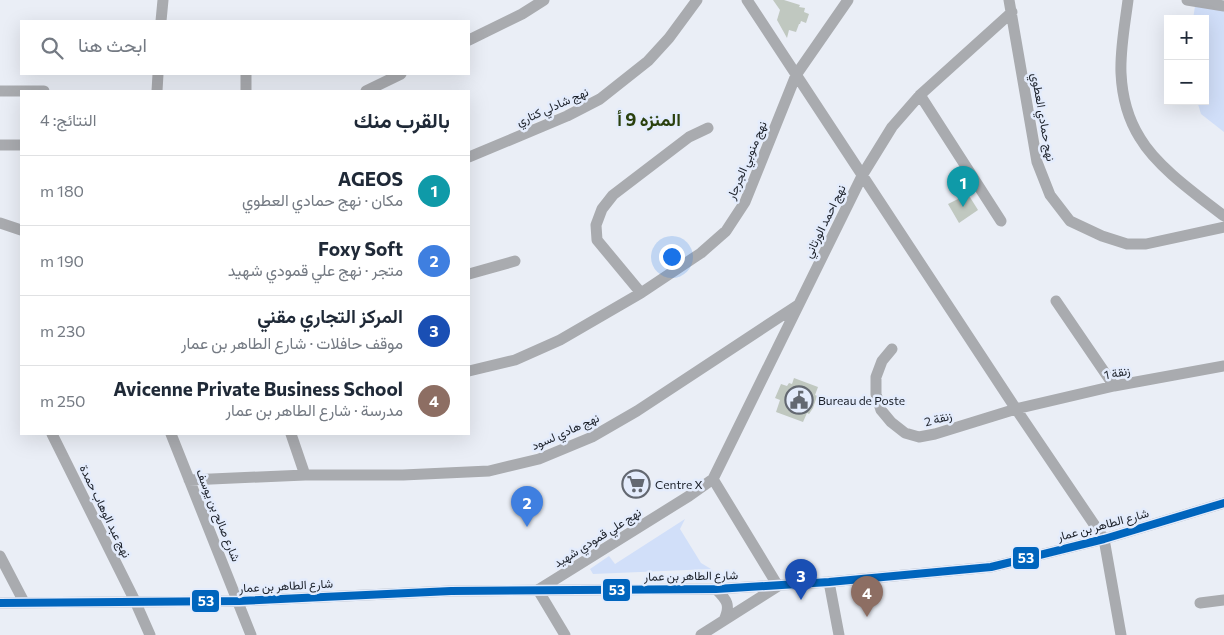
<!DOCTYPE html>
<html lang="ar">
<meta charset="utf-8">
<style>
:root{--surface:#fff;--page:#f2f2f3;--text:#1f2937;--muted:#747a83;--line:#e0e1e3;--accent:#b45309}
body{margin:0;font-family:Commissioner,Vazirmatn,sans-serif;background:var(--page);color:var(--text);direction:rtl}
.controls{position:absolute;right:15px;top:15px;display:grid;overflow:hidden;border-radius:0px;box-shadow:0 5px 20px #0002}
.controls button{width:45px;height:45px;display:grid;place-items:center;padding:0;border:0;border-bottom:1px solid var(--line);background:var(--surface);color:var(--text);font:25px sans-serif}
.you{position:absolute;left:671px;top:256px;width:18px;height:18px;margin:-12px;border:4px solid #fff;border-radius:50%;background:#1a73e8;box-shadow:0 0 0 8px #1a73e833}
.badge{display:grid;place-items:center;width:32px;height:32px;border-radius:50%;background:var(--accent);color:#fff;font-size:16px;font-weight:700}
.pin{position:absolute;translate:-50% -41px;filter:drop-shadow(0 1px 2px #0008)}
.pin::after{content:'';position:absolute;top:26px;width:18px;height:15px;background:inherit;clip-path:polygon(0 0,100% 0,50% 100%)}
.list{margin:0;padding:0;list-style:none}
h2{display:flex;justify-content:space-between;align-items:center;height:65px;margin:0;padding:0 20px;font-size:21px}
h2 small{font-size:16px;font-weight:400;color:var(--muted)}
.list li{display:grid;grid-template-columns:32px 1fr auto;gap:15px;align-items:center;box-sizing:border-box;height:70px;padding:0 20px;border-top:1px solid var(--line)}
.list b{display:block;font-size:19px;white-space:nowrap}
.list p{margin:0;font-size:16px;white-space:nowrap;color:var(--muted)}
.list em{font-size:16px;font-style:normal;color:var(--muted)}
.icon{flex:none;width:28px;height:28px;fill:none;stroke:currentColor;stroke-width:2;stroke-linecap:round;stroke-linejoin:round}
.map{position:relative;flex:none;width:1224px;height:635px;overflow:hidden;direction:ltr}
.search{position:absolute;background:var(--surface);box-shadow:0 5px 20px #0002;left:20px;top:20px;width:450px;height:55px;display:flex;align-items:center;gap:12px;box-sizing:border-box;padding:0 18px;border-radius:0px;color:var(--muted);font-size:19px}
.panel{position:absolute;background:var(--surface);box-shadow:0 5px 20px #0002;left:20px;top:90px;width:450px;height:345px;border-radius:0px;direction:rtl}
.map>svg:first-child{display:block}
.green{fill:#d1dff9}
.building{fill:#c0c8c0}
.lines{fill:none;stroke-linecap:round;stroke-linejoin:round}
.minor{stroke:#a9abaf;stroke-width:11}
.bus-1-casing{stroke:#e4ecfc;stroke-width:11}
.bus-1{stroke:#0065bd;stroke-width:8}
.labels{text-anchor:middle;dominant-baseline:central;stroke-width:5;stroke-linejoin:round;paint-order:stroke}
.street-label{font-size:12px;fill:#1b2029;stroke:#e4ecfc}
.poi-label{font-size:12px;fill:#1b2029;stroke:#e4ecfc;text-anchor:start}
.district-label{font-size:18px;font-weight:bold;fill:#2a400e;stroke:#e4ecfc}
.line-badge{stroke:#e4ecfc;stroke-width:2}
.badge-label{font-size:14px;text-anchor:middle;font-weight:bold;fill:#fff}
</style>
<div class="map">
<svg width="1224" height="635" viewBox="0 0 1224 635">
<rect width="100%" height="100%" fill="#eaeef6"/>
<!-- green -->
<path class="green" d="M1196,0L1224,1V132L1201,114L1197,101H1205V19H1193Z
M685,519L680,529L701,563L711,569L593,574L590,569L609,556L615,564Z"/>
<!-- building -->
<path class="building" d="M773,0H784L800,5L799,7L805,8L804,12L809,14L806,23L801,21L800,24H799L796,32L789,30L787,38L777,20L780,10Z
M968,194L978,210L959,223L948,204Z
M794,378L818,387L815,395L817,396L813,408L809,414L807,413L803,422L776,412L780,400L775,398L781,384L787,386L789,383L792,384Z"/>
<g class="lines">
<!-- minor -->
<path class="minor" d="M747,0L1016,409L1104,539L1121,635
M1009,0L1037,162L1050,195L1070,221L1102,236L1127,244H1146L1224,227
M1128,0C1125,24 1120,49 1121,73C1122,95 1128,119 1140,138C1157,167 1197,195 1224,216
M1187,0L1224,6
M161,21L163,0
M469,40L522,14L544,0
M0,91H44
M157,91L158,74
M246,91V74
M366,91L401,74
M920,95L1001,221
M0,145H21
M469,157L567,116L600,99L648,61L669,38L697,0
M0,223L21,230
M469,274L515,261
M641,293L597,240L596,225L602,209L613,195L689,137L708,128
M1056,301L1114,386
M892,349L882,361L876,377V394L881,410L891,422L905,433L919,437L935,434L1016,409L1114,386L1224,366
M469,371L515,360L560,340L641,293L701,253L726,231L745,202L796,75L848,0
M52,434L135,601L150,635
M171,434L251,635
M291,434L305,475
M189,480L305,475H403L489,471L539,459L592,437L637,411L798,305
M0,556L24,602
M829,582L839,635
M716,589C727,600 731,605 724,620
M0,603L239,601L451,591L716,589L829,582L991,567L1104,539L1224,503
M1200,603L1224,600
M565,635L538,590L689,496L713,479L863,174L892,127L920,95L1012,12
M701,635L778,586L713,479"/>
<!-- bus-1 casing -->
<g class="bus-1-casing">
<path id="bus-1" d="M0,603L239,601L451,591L716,589L829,582L991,567L1104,539L1224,503"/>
</g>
<!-- bus-1 -->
<use href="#bus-1" class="bus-1"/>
</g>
<!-- icons -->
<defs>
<g id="civic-ring" transform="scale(1.4375)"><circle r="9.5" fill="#e4ecfc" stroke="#636871" stroke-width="1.5"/><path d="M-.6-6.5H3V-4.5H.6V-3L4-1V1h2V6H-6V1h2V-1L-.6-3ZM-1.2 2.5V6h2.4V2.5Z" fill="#636871"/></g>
<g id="supermarket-ring" transform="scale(1.4375)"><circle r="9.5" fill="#e4ecfc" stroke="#636871" stroke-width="1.5"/><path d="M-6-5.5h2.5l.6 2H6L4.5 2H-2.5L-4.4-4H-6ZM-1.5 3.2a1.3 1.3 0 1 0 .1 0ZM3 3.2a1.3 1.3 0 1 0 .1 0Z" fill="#636871"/></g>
</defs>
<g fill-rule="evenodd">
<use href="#civic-ring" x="799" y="400"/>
<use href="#supermarket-ring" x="636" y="484"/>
</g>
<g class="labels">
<!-- street labels -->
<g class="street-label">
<text transform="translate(552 106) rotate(-24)">نهج شادلي كتاري</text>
<text transform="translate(1044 117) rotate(80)">نهج حمادي العطوي</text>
<text transform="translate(746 160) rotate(-67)">نهج منوبي الجرجار</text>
<text transform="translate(824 221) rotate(-64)">نهج احمد الورتاني</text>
<text transform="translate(1117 372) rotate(-11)">زنقة 1</text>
<text transform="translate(938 418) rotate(-15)">زنقة 2</text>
<text transform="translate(565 431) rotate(-24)">نهج هادي لسود</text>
<text transform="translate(106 511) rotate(64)">نهج عبد الوهاب حمدة</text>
<text transform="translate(219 515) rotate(68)">شارع صالح بن يوسف</text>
<text transform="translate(1103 524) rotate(-15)">شارع الطاهر بن عمار</text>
<text transform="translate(597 537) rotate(-32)">نهج علي قمودي شهيد</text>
<text transform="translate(691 575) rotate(-1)">شارع الطاهر بن عمار</text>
<text transform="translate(286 585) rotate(-3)">شارع الطاهر بن عمار</text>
</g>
<!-- poi labels -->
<g class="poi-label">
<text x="818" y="400">Bureau de Poste</text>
<text x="655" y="484">Centre X</text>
</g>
<!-- district labels -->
<g class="district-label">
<text x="649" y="119">المنزه 9 أ</text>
</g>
</g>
<g class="line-badge">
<rect x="1012" y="546" width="28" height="24" rx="5" fill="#0065bd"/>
<rect x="602" y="578" width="29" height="24" rx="5" fill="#0065bd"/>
<rect x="191" y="589" width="29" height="24" rx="5" fill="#0065bd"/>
</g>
<g class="badge-label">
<text x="1026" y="563">53</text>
<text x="617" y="595">53</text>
<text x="206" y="606">53</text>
</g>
</svg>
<div class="controls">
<button>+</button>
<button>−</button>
</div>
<div class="you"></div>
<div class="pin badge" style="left:963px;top:207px;background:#0f9aa8">1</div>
<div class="pin badge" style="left:527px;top:527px;background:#3f7fe0">2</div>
<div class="pin badge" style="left:801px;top:600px;background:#1a4fb4">3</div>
<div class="pin badge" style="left:867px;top:617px;background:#8d6e63">4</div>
<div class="search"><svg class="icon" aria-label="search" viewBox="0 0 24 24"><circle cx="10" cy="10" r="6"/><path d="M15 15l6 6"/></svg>ابحث هنا</div>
<section class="panel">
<h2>بالقرب منك<small>النتائج: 4</small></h2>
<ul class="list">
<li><span class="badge" style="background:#0f9aa8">1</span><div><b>AGEOS</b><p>مكان · نهج حمادي العطوي</p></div><em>180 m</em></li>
<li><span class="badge" style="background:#3f7fe0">2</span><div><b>Foxy Soft</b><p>متجر · نهج علي قمودي شهيد</p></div><em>190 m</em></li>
<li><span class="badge" style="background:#1a4fb4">3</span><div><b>المركز التجاري مقني</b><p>موقف حافلات · شارع الطاهر بن عمار</p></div><em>230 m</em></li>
<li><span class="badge" style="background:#8d6e63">4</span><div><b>Avicenne Private Business School</b><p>مدرسة · شارع الطاهر بن عمار</p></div><em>250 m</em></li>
</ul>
</section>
</div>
